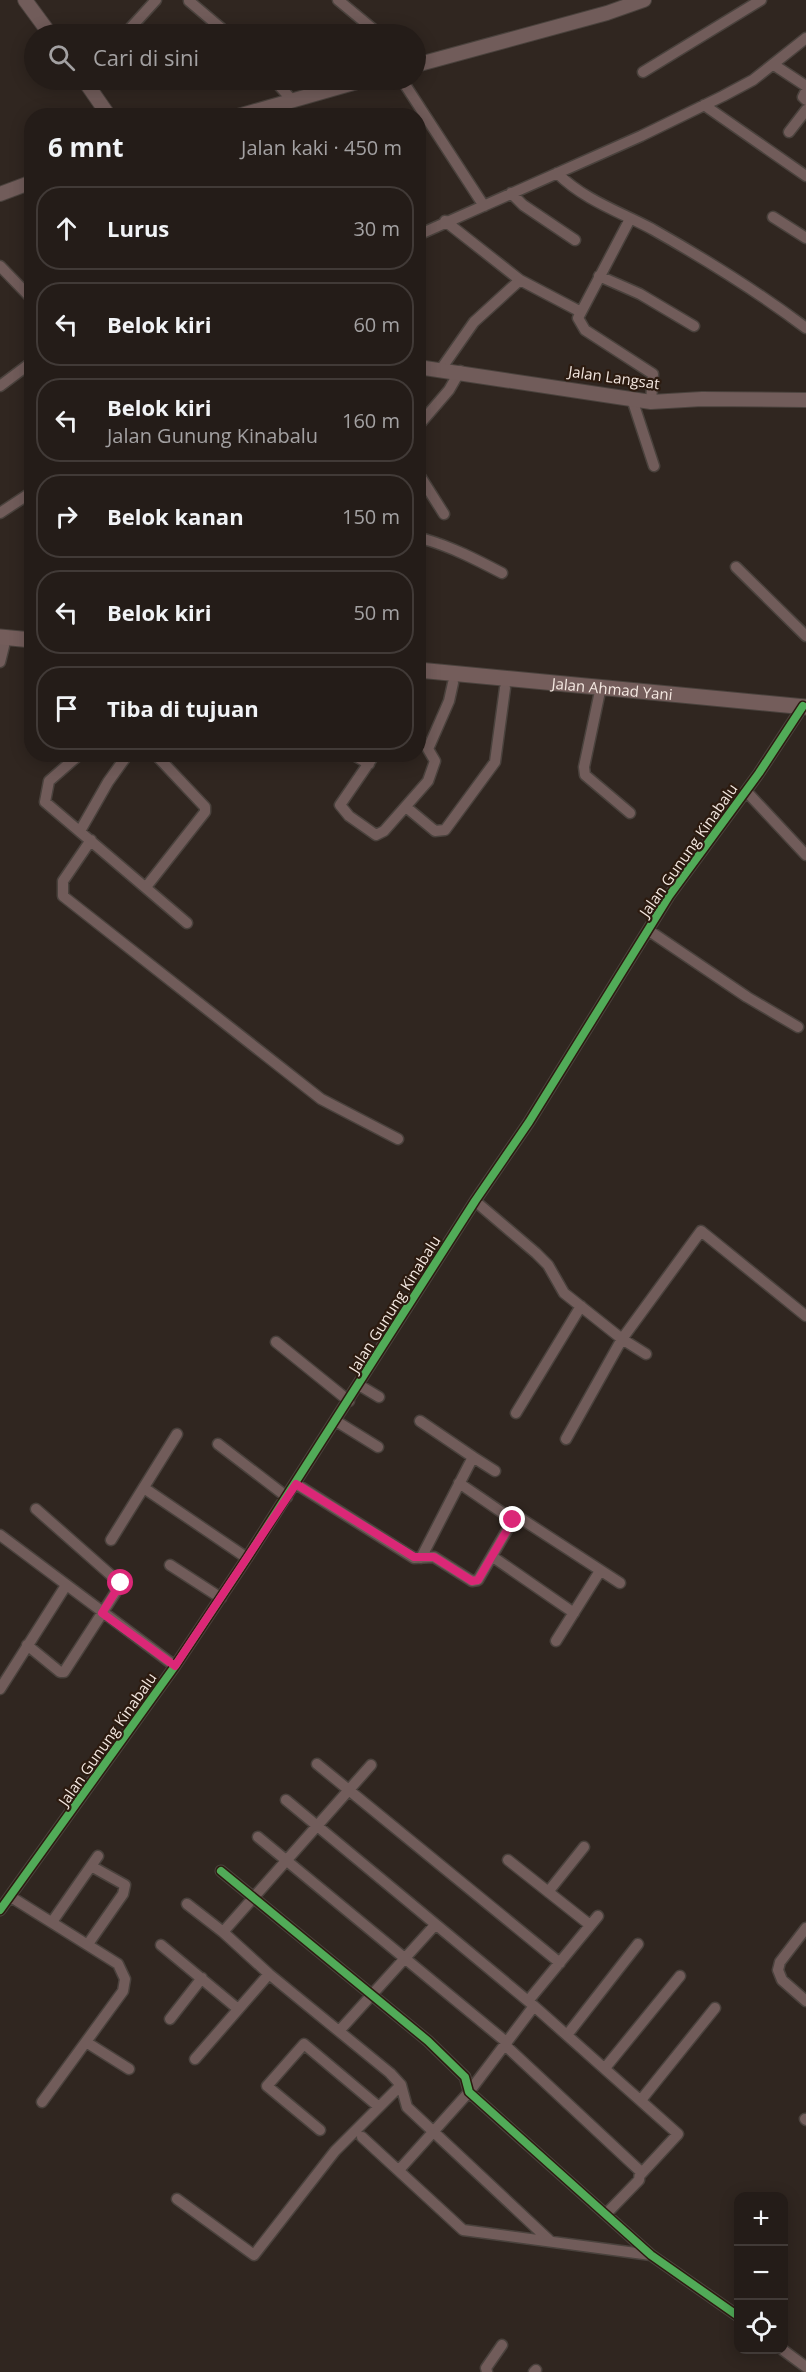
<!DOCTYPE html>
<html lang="id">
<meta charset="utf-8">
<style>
:root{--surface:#241c18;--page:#2c2521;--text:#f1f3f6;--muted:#a3a1a2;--line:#413a37}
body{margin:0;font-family:"Open Sans",sans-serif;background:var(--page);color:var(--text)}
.controls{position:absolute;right:18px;bottom:18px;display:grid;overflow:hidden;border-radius:12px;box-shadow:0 3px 15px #0003}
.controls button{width:54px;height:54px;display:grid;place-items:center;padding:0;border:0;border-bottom:2px solid var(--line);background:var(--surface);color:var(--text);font:30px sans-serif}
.stop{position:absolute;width:18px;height:18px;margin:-14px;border:4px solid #db2777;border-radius:50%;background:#fff}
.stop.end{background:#db2777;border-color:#fff;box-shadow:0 2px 6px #0008}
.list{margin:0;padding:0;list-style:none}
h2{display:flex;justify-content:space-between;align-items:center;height:78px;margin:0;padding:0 24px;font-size:26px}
h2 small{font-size:20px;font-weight:400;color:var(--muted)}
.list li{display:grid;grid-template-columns:39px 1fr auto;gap:18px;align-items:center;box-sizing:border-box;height:84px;margin:0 12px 12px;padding:0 12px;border:2px solid var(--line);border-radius:24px}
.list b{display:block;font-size:22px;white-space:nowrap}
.list p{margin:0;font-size:20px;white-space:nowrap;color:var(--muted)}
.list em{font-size:20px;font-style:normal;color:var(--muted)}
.icon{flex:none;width:33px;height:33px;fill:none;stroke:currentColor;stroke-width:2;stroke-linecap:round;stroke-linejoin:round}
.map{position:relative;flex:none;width:806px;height:2372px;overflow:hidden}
.search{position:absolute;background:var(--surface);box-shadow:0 3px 15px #0003;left:24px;top:24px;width:402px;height:66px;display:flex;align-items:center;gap:15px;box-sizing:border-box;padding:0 21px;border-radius:33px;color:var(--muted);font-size:22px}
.panel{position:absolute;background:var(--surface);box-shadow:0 3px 15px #0003;left:24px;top:108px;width:402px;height:654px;border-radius:24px}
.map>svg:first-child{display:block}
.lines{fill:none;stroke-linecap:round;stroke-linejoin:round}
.minor-casing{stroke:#4a423d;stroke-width:13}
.tertiary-casing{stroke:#4a423d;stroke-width:16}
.secondary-casing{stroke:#4a423d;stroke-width:17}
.minor{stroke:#715c5a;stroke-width:10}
.tertiary{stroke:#715c5a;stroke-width:14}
.secondary{stroke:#745d5b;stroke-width:15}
.cycleway-casing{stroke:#2c1b10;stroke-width:11}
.cycleway{stroke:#51ab58;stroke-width:8}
.route{stroke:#db2777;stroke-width:8}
.labels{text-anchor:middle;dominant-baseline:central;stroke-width:4.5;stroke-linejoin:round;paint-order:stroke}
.street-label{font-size:15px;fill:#f4e8e1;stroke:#2c1b10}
</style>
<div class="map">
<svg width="806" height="2372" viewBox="0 0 806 2372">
<rect width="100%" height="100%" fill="#302620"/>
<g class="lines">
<!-- minor casing -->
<g class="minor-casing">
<path id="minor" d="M338,0L379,34
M189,1L228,34
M125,34L156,0
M774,65L806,86
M643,72L761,0
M274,80L292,100
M402,80L484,206
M806,91L803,97L806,100
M704,105L806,176
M789,132L806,110
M557,173C584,200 620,212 652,229C705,259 757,291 806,328
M511,193L523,205L575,240
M773,217L806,238
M630,219L578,318L585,330L653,374L651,402
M445,221L520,280L581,312
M418,235L641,136L723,96L753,80L806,38
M0,266L32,299
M599,276L640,294L694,326
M441,369L474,322L520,280
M0,386L32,362
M632,399L654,466
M418,426L449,390L460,371
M418,473L444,514
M0,513L32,492
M418,541L424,539C452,547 477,560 502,573
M736,567L806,636
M0,662L4,646
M599,696L584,767L585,775L630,813
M80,754L49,781L45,802L187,923
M352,754L369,764
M375,754L340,805L349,816L376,835L384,831L428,781L435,761L428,749L449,701L453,683
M746,791L806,855
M406,807L435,831L445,830L495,762L505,688
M80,831L108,782L128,754
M91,840L63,881V896L321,1099L398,1139
M146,887L205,812V807L155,754
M648,930L747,997L798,1027
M475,1201L536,1253L548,1265L564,1293L622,1339L646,1354
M276,1342L349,1401
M359,1385L379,1397
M516,1413L581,1306
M336,1421L378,1447
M420,1421L473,1457
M566,1439L622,1339L701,1231L806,1316
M218,1444L287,1497
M459,1483L513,1520
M296,1484L414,1558L434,1557L472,1581L478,1580L513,1520L520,1518L620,1583
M144,1488L247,1558
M0,1535L175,1666
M111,1540L177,1434
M493,1557L574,1613
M421,1558L473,1457L495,1471
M170,1565L221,1598
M556,1641L600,1571
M27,1645L60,1672H64L121,1584L36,1509
M0,1689L65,1587
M317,1764L560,1963
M371,1765L223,1932L269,1974L390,2073L401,2085L407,2107L549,2240
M286,1800L534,2006L678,2134L640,2175
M258,1837L505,2041
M508,1860L590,1925
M221,1871L428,2041L465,2077L469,2092L651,2255L738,2316
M548,1892L584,1847
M11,1897L118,1964L125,1979L123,1991L42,2102
M187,1904L223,1932
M0,1910L175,1666L247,1558L475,1201L529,1122L669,896L759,773L803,706
M52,1922L98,1856
M806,1928L780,1962L778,1970L782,1980L806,2001
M88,1944L123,1894L125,1885L91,1866
M161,1945L238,2009
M528,2001L598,1916
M170,2019L202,1978
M339,2031L435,1925
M567,2035L638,1944
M86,2042L129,2069
M506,2046L640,2171L639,2180L606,2214
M195,2059L269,1974
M605,2068L680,1976
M641,2100L715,2008
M805,2119L806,2120
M320,2130L267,2086L304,2044L379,2107
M362,2137L463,2230L651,2255
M399,2170L469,2092L534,2006
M177,2199L254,2255L335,2151L401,2085
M783,2350L806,2367
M487,2372L486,2368L502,2345
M534,2372L536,2370"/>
</g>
<!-- tertiary casing -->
<g class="tertiary-casing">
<path id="tertiary" d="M25,0L50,34
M416,65L607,13L644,0
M84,80L109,116
M238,116L364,80
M0,194L32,182
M418,367L651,402L702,399L806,400"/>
</g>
<!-- secondary casing -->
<g class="secondary-casing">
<g id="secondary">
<path d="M0,637L32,640"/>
<path id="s1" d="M418,670L806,707"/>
</g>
</g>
<!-- minor -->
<use href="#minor" class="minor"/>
<!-- tertiary -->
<use href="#tertiary" class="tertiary"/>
<!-- secondary -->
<use href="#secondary" class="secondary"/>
<!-- cycleway casing -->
<g class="cycleway-casing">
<path id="cycleway" d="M221,1871L428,2041L465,2077L469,2092L651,2255L738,2316
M0,1910L175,1666L247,1558L475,1201L529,1122L669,896L759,773L803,706"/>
</g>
<!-- cycleway -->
<use href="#cycleway" class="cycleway"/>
</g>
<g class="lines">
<!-- route -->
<path class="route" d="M121,1583L102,1613L175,1666L296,1484L414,1557H434L472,1581L478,1580L513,1520"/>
</g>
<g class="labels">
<!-- street labels -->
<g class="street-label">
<text transform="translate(614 377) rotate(8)">Jalan Langsat</text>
<text stroke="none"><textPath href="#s1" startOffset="195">Jalan Ahmad Yani</textPath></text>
<text transform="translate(688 850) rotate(-55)">Jalan Gunung Kinabalu</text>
<text transform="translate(394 1304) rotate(-58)">Jalan Gunung Kinabalu</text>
<text transform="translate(107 1739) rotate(-55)">Jalan Gunung Kinabalu</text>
</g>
</g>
</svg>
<div class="controls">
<button>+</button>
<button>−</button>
<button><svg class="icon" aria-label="locate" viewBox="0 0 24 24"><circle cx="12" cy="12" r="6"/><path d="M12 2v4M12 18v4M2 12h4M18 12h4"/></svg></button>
</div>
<div class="stop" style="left:121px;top:1583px"></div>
<div class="stop end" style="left:513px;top:1520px"></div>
<div class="search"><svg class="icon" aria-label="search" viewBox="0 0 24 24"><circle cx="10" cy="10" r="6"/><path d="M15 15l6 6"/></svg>Cari di sini</div>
<section class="panel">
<h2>6 mnt<small>Jalan kaki · 450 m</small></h2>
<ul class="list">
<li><svg class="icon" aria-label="ahead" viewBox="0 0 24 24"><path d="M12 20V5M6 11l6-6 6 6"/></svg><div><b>Lurus</b></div><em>30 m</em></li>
<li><svg class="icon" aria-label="left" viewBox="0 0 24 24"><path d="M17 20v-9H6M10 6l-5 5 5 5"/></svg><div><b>Belok kiri</b></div><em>60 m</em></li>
<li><svg class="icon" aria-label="left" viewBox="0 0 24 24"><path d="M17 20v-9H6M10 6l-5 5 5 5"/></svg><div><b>Belok kiri</b><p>Jalan Gunung Kinabalu</p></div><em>160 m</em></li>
<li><svg class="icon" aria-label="right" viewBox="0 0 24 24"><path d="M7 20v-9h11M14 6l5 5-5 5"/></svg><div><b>Belok kanan</b></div><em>150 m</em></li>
<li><svg class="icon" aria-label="left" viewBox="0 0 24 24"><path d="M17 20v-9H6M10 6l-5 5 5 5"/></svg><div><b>Belok kiri</b></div><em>50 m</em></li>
<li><svg class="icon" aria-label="arrive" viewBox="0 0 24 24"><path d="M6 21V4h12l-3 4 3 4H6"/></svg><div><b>Tiba di tujuan</b></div></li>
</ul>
</section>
</div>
